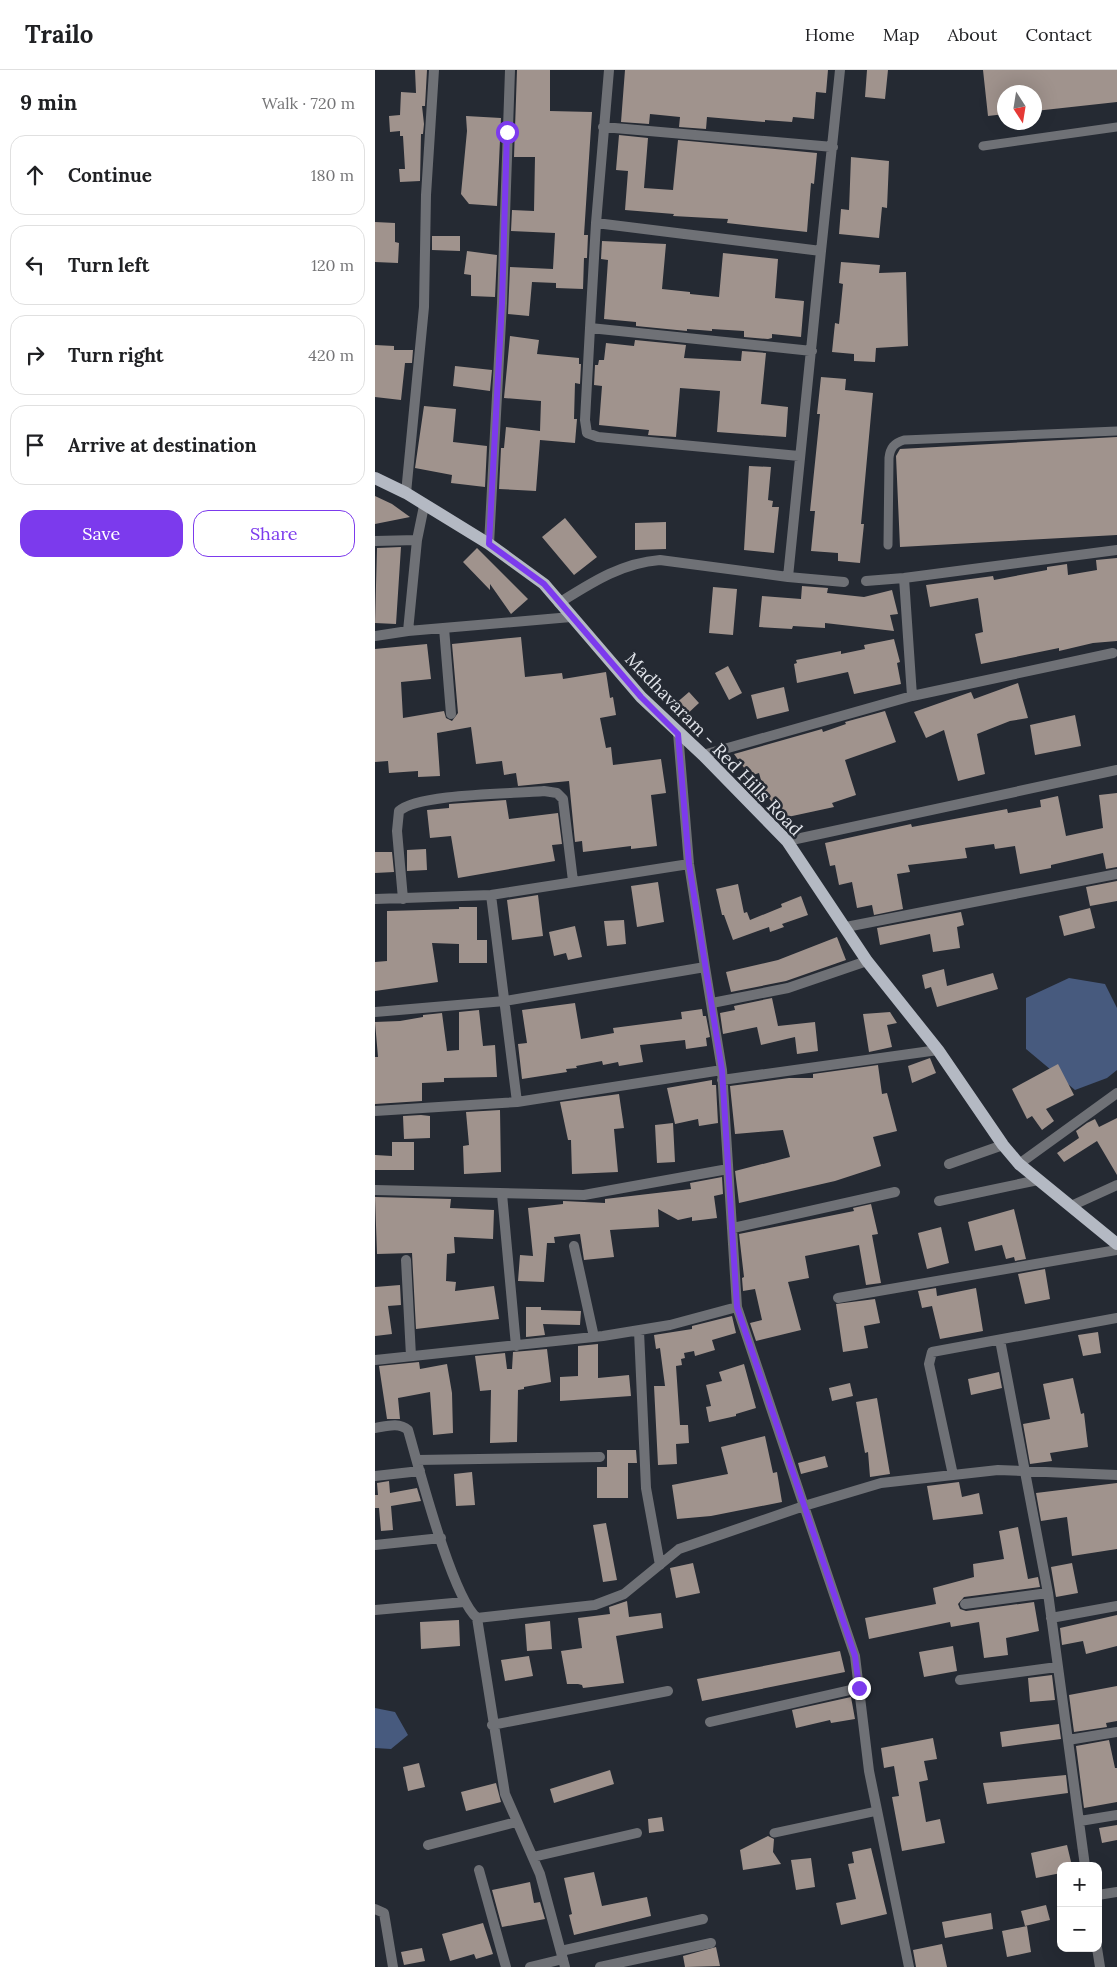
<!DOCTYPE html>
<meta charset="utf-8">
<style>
:root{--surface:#fff;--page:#f6f6f6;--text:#202124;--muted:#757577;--line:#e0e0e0;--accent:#7c3aed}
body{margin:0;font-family:Lora,serif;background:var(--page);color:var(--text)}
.controls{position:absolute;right:15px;bottom:15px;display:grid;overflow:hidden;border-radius:10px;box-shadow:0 5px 20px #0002}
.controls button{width:45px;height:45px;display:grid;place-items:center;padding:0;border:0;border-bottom:1px solid var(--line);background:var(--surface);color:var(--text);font:25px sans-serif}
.compass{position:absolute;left:622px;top:15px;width:45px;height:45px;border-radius:50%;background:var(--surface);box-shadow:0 5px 20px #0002;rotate:168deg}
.stop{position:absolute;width:15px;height:15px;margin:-11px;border:4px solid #7c3aed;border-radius:50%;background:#fff}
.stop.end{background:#7c3aed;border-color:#fff;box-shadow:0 1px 5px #0008}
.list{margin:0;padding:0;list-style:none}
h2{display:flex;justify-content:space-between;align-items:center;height:65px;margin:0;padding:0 20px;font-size:21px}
h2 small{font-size:16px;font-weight:400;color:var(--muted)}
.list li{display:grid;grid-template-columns:32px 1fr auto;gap:15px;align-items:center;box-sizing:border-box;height:80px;margin:0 10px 10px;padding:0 10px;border:1px solid var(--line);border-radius:15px}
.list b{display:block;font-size:19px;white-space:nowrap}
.list em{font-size:16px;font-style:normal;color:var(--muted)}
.actions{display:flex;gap:10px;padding:15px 20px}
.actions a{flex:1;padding:11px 0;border:1px solid var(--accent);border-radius:15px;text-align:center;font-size:18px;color:var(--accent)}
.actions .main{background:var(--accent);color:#fff}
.icon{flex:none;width:28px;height:28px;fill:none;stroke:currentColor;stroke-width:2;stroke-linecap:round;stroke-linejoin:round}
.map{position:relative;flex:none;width:742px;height:1897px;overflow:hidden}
header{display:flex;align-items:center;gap:30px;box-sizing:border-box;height:70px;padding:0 25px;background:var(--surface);border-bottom:1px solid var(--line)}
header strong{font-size:24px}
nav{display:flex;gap:28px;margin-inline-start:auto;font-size:18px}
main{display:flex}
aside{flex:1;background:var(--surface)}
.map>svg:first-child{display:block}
.water{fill:#475a7e}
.building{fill:#a0938d}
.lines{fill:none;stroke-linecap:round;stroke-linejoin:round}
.lane{stroke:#6f7176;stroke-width:9}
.street{stroke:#6f7176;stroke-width:10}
.primary{stroke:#b4b9c3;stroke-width:12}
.route{stroke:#7c3aed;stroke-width:6}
.labels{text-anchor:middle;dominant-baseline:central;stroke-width:5;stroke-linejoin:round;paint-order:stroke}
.street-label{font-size:18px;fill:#e0e3e9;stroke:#252a33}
</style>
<header>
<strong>Trailo</strong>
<nav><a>Home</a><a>Map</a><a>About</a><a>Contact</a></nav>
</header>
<main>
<aside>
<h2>9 min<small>Walk · 720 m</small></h2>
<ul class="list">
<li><svg class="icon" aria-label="ahead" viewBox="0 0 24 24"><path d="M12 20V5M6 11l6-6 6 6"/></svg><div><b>Continue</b></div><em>180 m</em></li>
<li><svg class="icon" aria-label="left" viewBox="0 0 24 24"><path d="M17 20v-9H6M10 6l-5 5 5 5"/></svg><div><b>Turn left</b></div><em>120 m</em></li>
<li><svg class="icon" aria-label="right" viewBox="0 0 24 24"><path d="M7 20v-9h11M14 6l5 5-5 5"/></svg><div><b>Turn right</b></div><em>420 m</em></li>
<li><svg class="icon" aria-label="arrive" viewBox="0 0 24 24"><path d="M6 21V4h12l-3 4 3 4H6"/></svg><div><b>Arrive at destination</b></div></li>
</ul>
<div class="actions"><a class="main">Save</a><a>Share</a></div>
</aside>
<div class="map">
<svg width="742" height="1897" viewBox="0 0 742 1897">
<rect width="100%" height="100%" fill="#252a33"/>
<!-- water -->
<path class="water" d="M694,908L730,914L742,938V1000L732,1008L700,1020L651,979V928Z
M0,1638L20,1642L33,1665L16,1679L0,1678Z"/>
<!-- building -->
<path class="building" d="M40,0H52L50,36H47L49,54L48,64H46L45,111L25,112L24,99H30L28,66H25V61L15,62L14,46L25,45L26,22L41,23Z
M142,0H175V41L217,42L209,165H213L212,188H209L208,219L181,218V213L157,212L154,246L133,244L135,197L178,199L180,163L136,161L137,140L159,141L160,87H139Z
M250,0H453L451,23L441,22L439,49L418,47L417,52L390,50V52L332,47L331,59L304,57L305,47L275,44L274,54L246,52Z
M492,0H513L510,29L490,27Z
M608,0H742V32L660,41V22H630V44L613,46Z
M91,46L126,48L122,136L94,134L86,124L92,61Z
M244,65L273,68L269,118L298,120L303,70L442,83L439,114L436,113L432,162L352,153L353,149L298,146L299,144L250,140L253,101L241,100Z
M476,87L514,91L512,138L507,137L504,168L464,164L466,139L474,140Z
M0,152L20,153V172L24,173L23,193L0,192Z
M57,166H85V181L57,180Z
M227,171L291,174L287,219L315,222V224L344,227L348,183L403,189L400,228L429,231L426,267L397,264V268L393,269L369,267V261L337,259V261L312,259V261L261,256V252L229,249L233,190L226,189Z
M92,181L122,185L120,227L96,226V205L89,204Z
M466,192L505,195L504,203L531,202L533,276L501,278L500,292L479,291V284L457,282L460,253L464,254L468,214L464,213Z
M135,266L164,270L162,284L204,288V294H206L205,314L200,313L199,349H202L200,373L165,370L161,421L124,419L126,378H129L131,357L165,361L166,331L129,328Z
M260,270L311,275L309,288L366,291L367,281L391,283L386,334L413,337L411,367L342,362L345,321L305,318L301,367L273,365L274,360L224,355L227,316L219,315L220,295H223L224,290H229L231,273L259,276Z
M0,275L19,276V280H38L37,293H30L26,330L0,327Z
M80,296L117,300L115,321L78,316Z
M446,307L471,309L470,320L498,323L486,454H489L485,493L463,491V483L436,481L440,441H435L445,344H442Z
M49,336L81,339L78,372L112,376L110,417L76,413L77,405L40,398Z
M742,367V465L525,477L521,386L525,379Z
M374,396L396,397L393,430L398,431L397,437H404L399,483L369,480Z
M0,426L17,434L35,447L0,454Z
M190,448L222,487L199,505L167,467Z
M291,452V479L260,480V453Z
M26,477L21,554L0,553L2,478Z
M102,478L153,529L136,544L115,514V520L88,492Z
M742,488V571L718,573L684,581V578L606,594L600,564L608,562L603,528L555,537L551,515L618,506L619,510L672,500V497L692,494L693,505L722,500L721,490Z
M427,516L453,518L452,523L489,527L517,520L523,544L515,545L519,561L450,553V558L418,556L417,559L384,557L387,526L426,529Z
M338,517L362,519L358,565L334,563Z
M146,567L150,607L187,603L188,609L231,602L235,628L238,627L241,645L225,648L231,678L236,677L238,695L286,689L291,723L276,725L282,776L256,779V776L208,782L207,771L200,772L194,711L143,716L141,703L129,705L127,691L101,694L96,657L62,663L65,706L43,707V701L14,703L13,691L0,692V579L52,574L56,609L26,612L28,648L69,641L71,648L77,651L83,643L77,574Z
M519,569L525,592L522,593L526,614L479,624L473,602L422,613L419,594L422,593L421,590L466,581V584L490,579L489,575Z
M353,596L367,623L354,630L340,603Z
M643,613L653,648L635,651L602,664L610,704L583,711L569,660L551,668L539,642L596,622L599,629Z
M409,617L414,641L382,649L376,625Z
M314,622L324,633L309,647L299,635Z
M510,641L521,672L470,690L481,725L457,733L459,737L408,748L389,721L384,703L375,706L359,684L447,659L448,662L471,654L470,652Z
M700,645L706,676L660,685L655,655Z
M742,723V797L731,799L728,783L676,795V798L645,804L640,776L620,779L619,774L590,778L592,788L533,795L535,802L522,804L528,839L499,845L497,835L482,838L477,812L464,815L460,795L455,796L450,773L536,754L537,757L632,739L633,743L666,737L665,730L683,726L691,766L728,758L724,725Z
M131,730L134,749L183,743L187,774L177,775L180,791L83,808L76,766L55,768L52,740L74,738V734Z
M51,779L52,800L32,801V780Z
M0,782H17L19,802L0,803Z
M742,811V831L715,836L711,817Z
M283,812L289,852L262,857L256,816Z
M363,814L369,843L372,842L375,850L407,837L406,834L426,826L433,845L407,854L409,857L395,862L394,857L358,870L349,845H347L341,819Z
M163,825L168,866L137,870L132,830Z
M84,837H102V870H112V893H84V874L57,873L63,912L0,921V892L12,891V841L84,839Z
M715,838L720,858L689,866L684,846Z
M586,842L589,855L582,857L585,878L558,882L555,864L505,875L502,858Z
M249,850L251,874L232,876L229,851Z
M200,856L207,887L193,890L191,883L179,886L174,862Z
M462,867L471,890L411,911L356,922L351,902L403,890Z
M569,899L572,916L618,903L623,919L562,937L556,917L550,919L547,905Z
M397,928L403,956L440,952L443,981L422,984L420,967L386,975L382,957L348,964L345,943L360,940L359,936Z
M200,933L206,969L239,963L238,958L307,949L306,942L327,939L328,946H331L335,967L331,968L332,976L311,979L310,970L265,975L268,992L244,996L243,992L228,995L227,991L201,996L202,998L191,999L192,1002L147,1009L143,974L152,973L147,940Z
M104,940L108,976L120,975L122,1007L69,1008V1012L47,1013V1031L0,1034V987H3L0,952L25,951L48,947V945L67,943L72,981L84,980V942Z
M515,942L522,953L512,955L517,977L494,982L488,944Z
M555,988L561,1003L537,1013L533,996Z
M683,994L699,1025L671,1039L679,1051L667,1060L657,1046L652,1049L637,1019Z
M503,995L507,1024L512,1023L522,1061L498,1067L506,1096L460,1111L364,1133L360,1101L415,1087L408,1060L360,1064L355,1016L414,1008H438V1004Z
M337,1010V1015H341L343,1053L324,1056L323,1049L300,1054L292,1018Z
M244,1024L249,1058L239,1059L243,1102L197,1104L196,1070H193L185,1032Z
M125,1040L126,1102L89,1104L88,1076L94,1075L91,1042Z
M46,1045L55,1046V1068L29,1069L28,1046Z
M742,1048V1105L722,1071L689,1092L682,1083L704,1068L701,1061L712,1053L720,1049L724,1057Z
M298,1053L300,1092L282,1093L280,1055Z
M17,1072H39V1100H0V1085L17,1086Z
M347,1107L348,1124L339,1126L342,1148L317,1151V1147L303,1150L283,1139L284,1157L235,1160L239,1187L209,1190L205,1164L179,1167L180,1173H172L169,1212L143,1211L145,1185L158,1186L153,1138L188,1134V1131L230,1133V1129L316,1119L315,1113Z
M0,1127L76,1129L75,1138L119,1140L118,1169L79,1167L80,1183L72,1184L71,1211L81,1212L80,1221L119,1216L124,1249L41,1259L37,1183L2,1184Z
M496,1134L503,1164L497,1165L506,1213L491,1215L484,1175L430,1186L434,1208L413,1212L426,1260L381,1271L375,1253L387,1250L380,1219L368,1221L367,1208L369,1207L364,1164L479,1141L478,1138Z
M639,1139L651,1189L640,1191L639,1187L631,1189L627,1175L600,1181L593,1152Z
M566,1157L574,1193L552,1199L543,1163Z
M670,1199L675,1229L650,1234L643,1204Z
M25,1215L26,1235L13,1236L17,1264L0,1266V1217Z
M561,1218L562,1226L601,1218L608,1261L565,1269L557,1236L547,1238L543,1221Z
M500,1229L505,1253L489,1256L493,1278L468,1282L461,1234Z
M151,1237H166V1240L206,1241L205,1255L168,1254L170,1265L151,1267Z
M357,1246L361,1263L337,1270L340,1280L320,1286L319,1281L309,1283L310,1288L306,1289L307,1295L301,1296L305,1355H313L314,1373L301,1374L302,1394L283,1395L279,1316H290L285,1278L281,1279L279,1265L317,1259V1256Z
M723,1262L726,1283L708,1286L703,1265Z
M223,1274V1308L254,1305L256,1326L185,1331V1307L203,1306V1276Z
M172,1279L176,1312L149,1317V1319L143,1320L142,1372L115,1373L116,1320L105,1321L100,1286L130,1283L132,1299H137L138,1282Z
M44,1292L45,1299L72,1294L77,1323L78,1363L58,1365L55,1322L23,1328L25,1349H12L4,1296Z
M369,1294L381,1338L361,1344V1346L334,1352L331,1337L336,1336L331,1315L347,1311L344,1302Z
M624,1302L627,1318L596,1325L593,1309Z
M698,1308L706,1344L709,1343L713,1377L675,1383L677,1391L655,1394L648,1354L675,1349L668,1314Z
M475,1313L478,1326L457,1331L454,1318Z
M502,1328L515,1404L495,1407L493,1382L490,1383L481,1332Z
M390,1366L398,1403L402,1402L407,1432L336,1446L302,1449L297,1415L353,1404L346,1377Z
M232,1380H261L262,1393H253V1428H222V1397H232Z
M450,1386L453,1397L426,1404L423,1393Z
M97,1402L100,1435L81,1436L79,1404Z
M14,1411L15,1423L42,1418L46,1431L16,1436L18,1460L6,1461L4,1438H0V1425H3L2,1413Z
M584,1412L587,1427L604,1423L608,1444L558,1450L552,1416Z
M742,1413V1479L697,1486L692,1447L666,1451L661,1423Z
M231,1453L242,1510L228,1512L218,1455Z
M643,1457L653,1509L663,1507L665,1517L589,1527L583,1534L585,1539L591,1541L659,1532L664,1561L631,1568L633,1585L609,1588L604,1552L576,1557L575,1552L494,1569L490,1548L561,1534L558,1518L599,1507L598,1494L629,1489L624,1461Z
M318,1493L325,1523L301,1528L295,1498Z
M697,1493L703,1523L681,1527L676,1497Z
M252,1531L254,1547L286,1543L288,1558L241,1566L249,1613L208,1618L207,1615L203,1614H192L186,1581L207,1578L203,1548L235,1544L234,1537Z
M742,1545V1576L711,1584L708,1571L687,1575L685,1558Z
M84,1550L85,1576L46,1579L45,1552Z
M175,1551L177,1579L152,1581L150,1554Z
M578,1576L582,1601L549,1607L544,1582Z
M465,1581L470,1602L327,1631L322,1609Z
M154,1586L158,1606L130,1611L126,1590Z
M677,1605L680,1630L655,1632L653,1608Z
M742,1616V1651L731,1653L732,1657L699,1662L694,1625Z
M476,1627L480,1649L456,1653L455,1650L421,1658L417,1640Z
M684,1654L686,1669L627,1677L625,1662Z
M558,1668L562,1689L549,1691L553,1710L544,1712L551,1752L565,1749L570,1773L527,1781L517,1727L524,1726L519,1696L509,1698L506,1678Z
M734,1670L740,1698H742V1732L709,1738L701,1676Z
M44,1693L50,1717L33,1721L28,1697Z
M235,1700L239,1714L179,1733L175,1719Z
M691,1705L693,1723L612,1734L608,1713Z
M121,1713L126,1732L91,1741L86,1722Z
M287,1747L289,1761L274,1763L273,1749Z
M742,1755V1770L727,1773L724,1758Z
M393,1766L399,1769L398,1782L406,1794L368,1800L365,1780Z
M692,1775L697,1796H686V1803L661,1808L656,1783Z
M496,1778L512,1844L466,1855L461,1833L481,1829L473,1794L479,1793L477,1782Z
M436,1788L440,1817L421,1820L416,1790Z
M219,1802L227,1836L272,1827L276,1846L199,1865L194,1845L197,1844L189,1808Z
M155,1812L159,1833L165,1832L170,1849L127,1857L117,1820Z
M671,1835L675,1850L650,1856L646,1841Z
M616,1843L618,1859L570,1868L567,1852Z
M108,1853L118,1884L101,1889L99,1884L75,1891L67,1864Z
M652,1856L656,1882L632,1887L627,1861Z
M567,1874L572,1897H541L538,1880Z
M341,1877L345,1896L310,1897L308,1886Z
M47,1878L50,1891L29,1895L26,1882Z"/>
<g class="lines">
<!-- lane -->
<path class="lane" d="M608,76L742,57
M513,475L514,388C515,378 519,373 529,370L742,361
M399,1763L502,1741"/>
<!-- street -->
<path class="street" d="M234,0L221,153L215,258L437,281
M228,57L458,77
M446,181L465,0
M215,258L210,350L212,363L223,367L424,386
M31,423L49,237L51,125L59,0
M49,436L42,470L33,561L196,547
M0,471L42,470
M114,474L127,233L135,0
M413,507L469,512
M529,508L537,626
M491,511L529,508L742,480
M184,533C216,513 246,493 285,490L413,507C423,398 436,290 446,181L221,153
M69,558L76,644
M0,566L33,561
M328,685L537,626L738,583
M412,771L742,700
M116,825L142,1032
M0,829L116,825L314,794
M28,829L22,761L24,741C44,723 139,724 169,721L182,723L188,729L198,811
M471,857L742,804
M337,933L413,918L492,891
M0,942L130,931L330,897L314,794L303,663
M347,1010L563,980
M0,1041L142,1032L347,1000
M574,1094L628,1075
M644,1094L742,1023
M0,1120L209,1125L353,1099
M127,1124L141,1276
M564,1131L663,1110
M696,1136L742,1115
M358,1158L520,1122
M199,1176L219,1267
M31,1190L36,1286
M463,1228L742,1180
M264,1261L271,1418L285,1495
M625,1270L673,1523L710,1796
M0,1290L228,1266L295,1255L362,1237L347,1000L330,897
M0,1358C12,1356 24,1352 33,1360C44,1398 77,1527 102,1548
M42,1390L225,1387
M578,1405L554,1294L557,1282L742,1248
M0,1406L45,1401
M0,1475L66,1468
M590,1534L673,1523
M0,1540L89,1532
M676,1548L742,1536
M585,1610L682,1597
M335,1652L484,1618
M117,1655L293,1621
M693,1670L742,1662
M705,1751L742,1745
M53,1775L141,1752
M158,1787L262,1763
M104,1800L131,1897
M723,1825L742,1822
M0,1839L9,1843L18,1897
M722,1878L725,1897
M186,1881L328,1849
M155,1897L188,1889
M190,1897L165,1804L130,1724L102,1548L220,1535L249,1524L304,1479L429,1436L362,1237
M225,1897L336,1873
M534,1897L494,1701L480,1586L429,1436L506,1413L623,1400L742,1405"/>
<!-- primary -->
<path class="primary" d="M0,408L31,423L114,474L169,514L266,627L328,685L412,771L492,891L563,980L628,1075L644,1094L742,1174"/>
</g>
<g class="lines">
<!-- route -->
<path class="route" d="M132,62L127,233L114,474L169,514L266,627L303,664L314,794L347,1000L362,1237L480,1586L484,1618"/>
</g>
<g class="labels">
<!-- street labels -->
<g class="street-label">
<text transform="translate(339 674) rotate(46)">Madhavaram - Red Hills Road</text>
</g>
</g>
</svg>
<div class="controls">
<button>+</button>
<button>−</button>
</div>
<svg class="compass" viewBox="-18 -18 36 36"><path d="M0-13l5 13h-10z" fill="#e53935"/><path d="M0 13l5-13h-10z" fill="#757577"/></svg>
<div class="stop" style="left:132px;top:62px"></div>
<div class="stop end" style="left:484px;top:1618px"></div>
</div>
</main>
